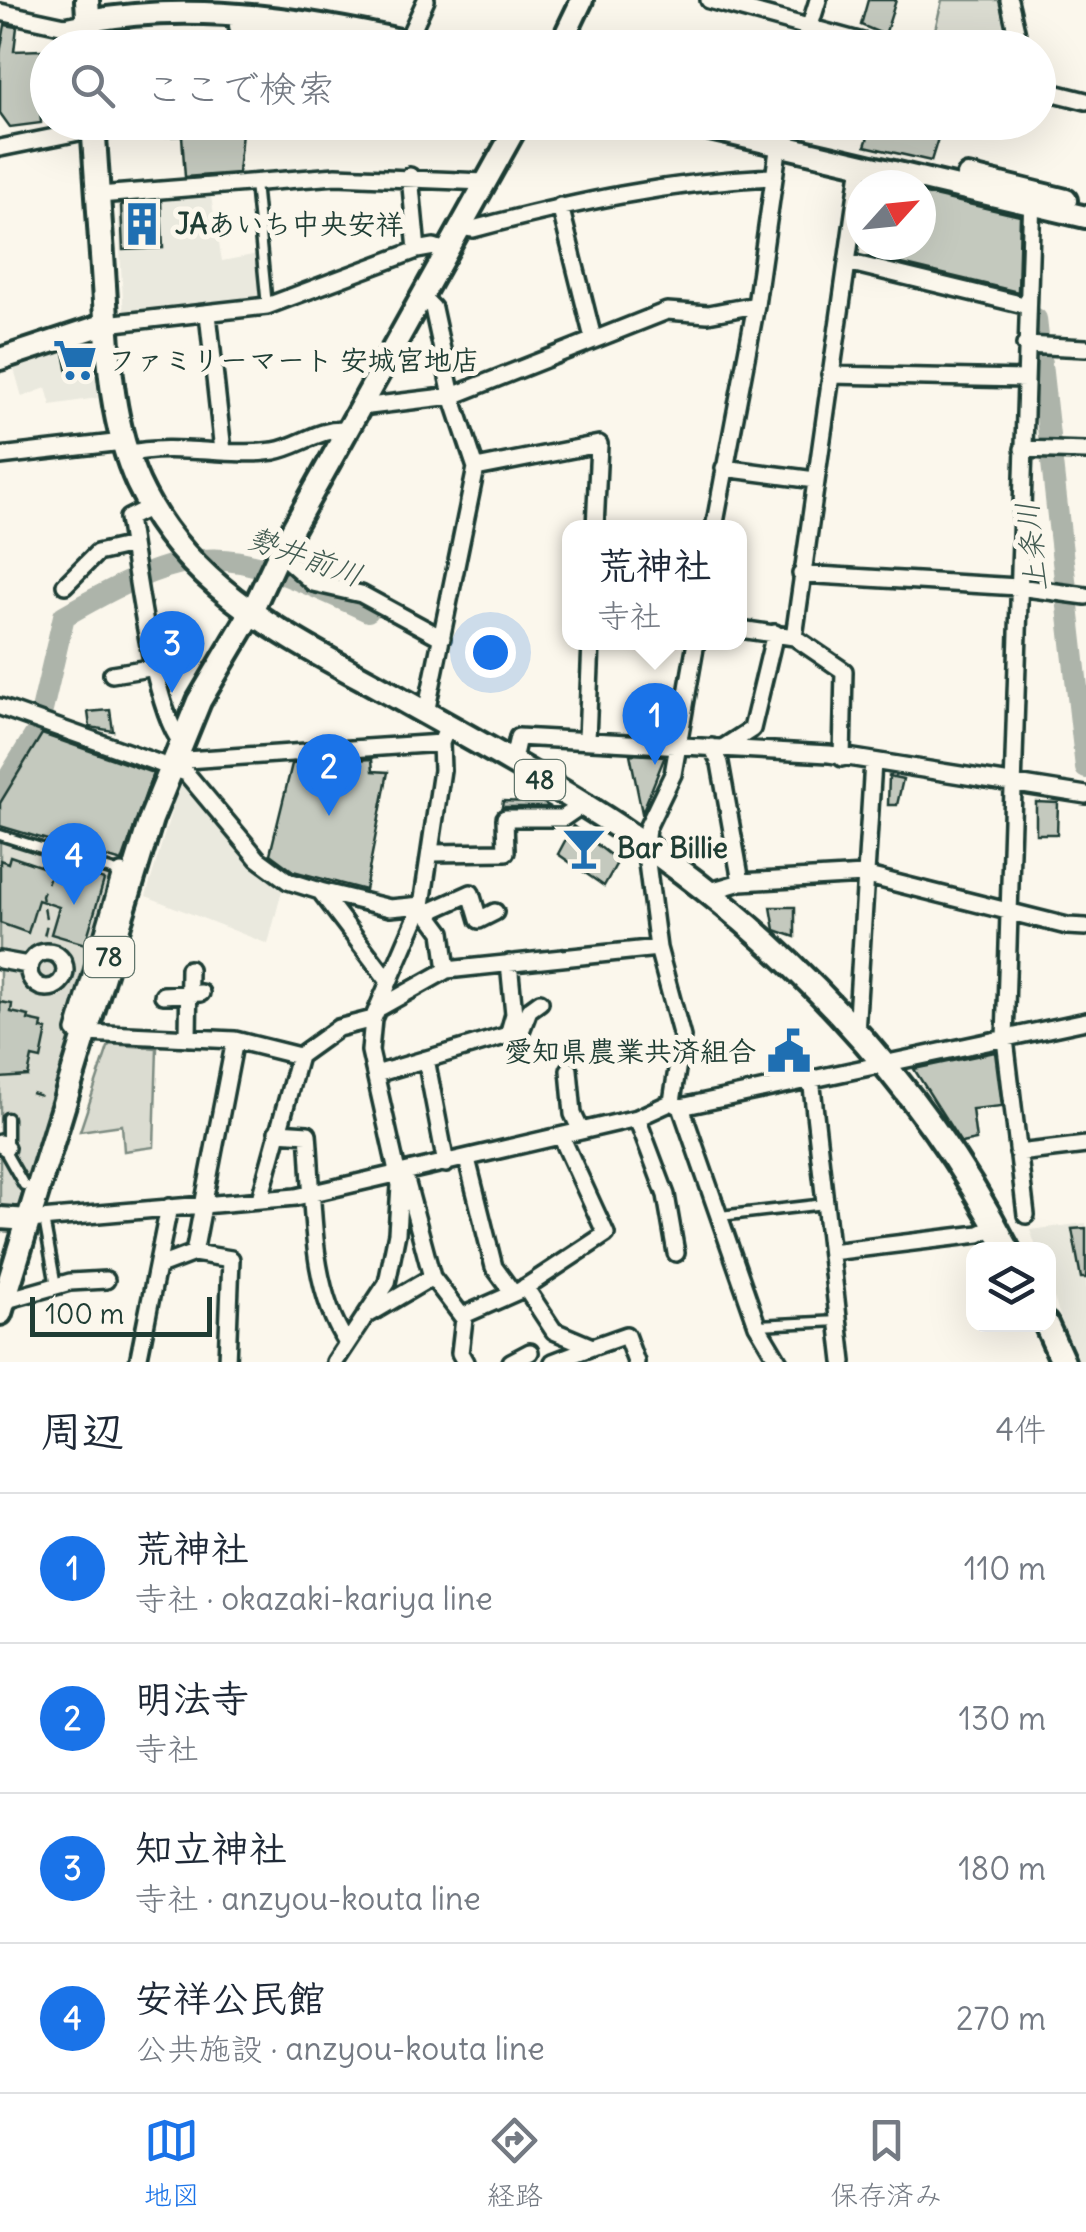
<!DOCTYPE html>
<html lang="ja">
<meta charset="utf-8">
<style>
:root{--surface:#fff;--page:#f6f6f7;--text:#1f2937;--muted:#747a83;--line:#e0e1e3;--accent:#1a73e8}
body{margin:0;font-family:Delius,"Klee One",sans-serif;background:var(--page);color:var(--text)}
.controls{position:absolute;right:30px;bottom:30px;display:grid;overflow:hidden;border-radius:20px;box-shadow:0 10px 40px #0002}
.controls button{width:90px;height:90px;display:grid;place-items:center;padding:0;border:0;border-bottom:2px solid var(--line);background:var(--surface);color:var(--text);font:50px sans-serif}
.compass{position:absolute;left:846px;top:170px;width:90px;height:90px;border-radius:50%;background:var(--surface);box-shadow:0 10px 40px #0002;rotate:63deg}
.scale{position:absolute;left:30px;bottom:25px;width:182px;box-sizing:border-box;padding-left:10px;border:5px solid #1f3d34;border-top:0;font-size:28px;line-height:35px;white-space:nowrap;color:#1f3d34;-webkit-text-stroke:8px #fbf7ec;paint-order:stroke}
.you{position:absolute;left:490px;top:652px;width:35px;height:35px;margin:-25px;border:8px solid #fff;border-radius:50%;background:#1a73e8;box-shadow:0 0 0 15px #1a73e833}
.badge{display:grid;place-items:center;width:65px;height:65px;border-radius:50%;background:var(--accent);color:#fff;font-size:32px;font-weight:700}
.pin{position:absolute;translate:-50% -82px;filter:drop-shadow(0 2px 5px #0008)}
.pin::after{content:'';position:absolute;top:52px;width:35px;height:30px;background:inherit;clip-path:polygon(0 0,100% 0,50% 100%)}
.popup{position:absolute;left:562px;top:520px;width:185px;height:130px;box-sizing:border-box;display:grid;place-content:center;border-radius:20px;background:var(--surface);filter:drop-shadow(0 2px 8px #0005);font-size:32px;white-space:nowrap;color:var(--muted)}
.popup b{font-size:38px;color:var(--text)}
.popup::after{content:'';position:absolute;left:50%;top:100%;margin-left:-20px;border:20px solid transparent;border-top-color:var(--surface)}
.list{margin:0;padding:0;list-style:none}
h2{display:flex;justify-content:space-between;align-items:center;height:130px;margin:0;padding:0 40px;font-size:42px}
h2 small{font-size:32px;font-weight:400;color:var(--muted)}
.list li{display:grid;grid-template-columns:65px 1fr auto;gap:30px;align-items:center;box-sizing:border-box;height:150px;padding:0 40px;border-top:2px solid var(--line)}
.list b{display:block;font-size:38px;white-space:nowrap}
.list p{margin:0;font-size:32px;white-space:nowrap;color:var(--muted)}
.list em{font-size:32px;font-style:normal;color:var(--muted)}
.icon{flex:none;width:55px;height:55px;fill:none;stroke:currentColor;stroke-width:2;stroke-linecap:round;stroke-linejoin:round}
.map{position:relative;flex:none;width:1086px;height:1362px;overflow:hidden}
.search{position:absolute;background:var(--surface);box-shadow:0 10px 40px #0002;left:30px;right:30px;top:30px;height:110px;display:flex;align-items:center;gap:25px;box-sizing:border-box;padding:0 35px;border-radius:55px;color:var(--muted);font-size:38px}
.sheet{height:730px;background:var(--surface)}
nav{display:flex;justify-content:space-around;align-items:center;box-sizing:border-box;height:140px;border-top:2px solid var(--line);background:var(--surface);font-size:28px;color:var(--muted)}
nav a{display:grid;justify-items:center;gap:5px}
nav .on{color:var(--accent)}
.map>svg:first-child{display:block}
.built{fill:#eae9de}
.green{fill:#dbdcd1;stroke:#7d8c82;stroke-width:2.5}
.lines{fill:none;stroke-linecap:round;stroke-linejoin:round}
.river{stroke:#adb4aa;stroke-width:22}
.building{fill:#c4c9be;stroke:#1f3d34;stroke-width:2.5}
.lane-casing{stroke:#1f3d34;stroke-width:15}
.street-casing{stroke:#1f3d34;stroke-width:22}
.secondary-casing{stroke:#1f3d34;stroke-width:28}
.primary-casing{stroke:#1f3d34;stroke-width:30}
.path{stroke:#1f3d34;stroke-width:2.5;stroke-dasharray:10 8;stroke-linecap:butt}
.lane{stroke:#fbf7ec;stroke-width:8}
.street{stroke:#fbf7ec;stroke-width:15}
.secondary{stroke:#fbf7ec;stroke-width:20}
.primary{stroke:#fbf7ec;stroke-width:22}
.labels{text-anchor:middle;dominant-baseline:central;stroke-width:10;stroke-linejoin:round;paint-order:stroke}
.shield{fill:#fbf7ec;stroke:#61756b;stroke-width:2.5}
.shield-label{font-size:25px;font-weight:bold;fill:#1f3d34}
.poi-label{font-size:28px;font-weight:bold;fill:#1f3d34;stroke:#fbf7ec;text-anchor:start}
.water-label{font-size:30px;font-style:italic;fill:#425b52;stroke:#fbf7ec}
</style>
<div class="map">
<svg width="1086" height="1362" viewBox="0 0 1086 1362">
<rect width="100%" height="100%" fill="#fbf7ec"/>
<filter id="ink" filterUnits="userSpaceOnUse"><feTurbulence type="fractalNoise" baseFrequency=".01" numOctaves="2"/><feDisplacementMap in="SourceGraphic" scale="20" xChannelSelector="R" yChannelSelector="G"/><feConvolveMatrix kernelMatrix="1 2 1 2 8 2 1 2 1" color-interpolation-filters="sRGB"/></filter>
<g filter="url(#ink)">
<!-- built -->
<path class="built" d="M210,191L222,261L258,254L262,298L258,303L124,316L117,199Z
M79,343L89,346L96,358L97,398L51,405L46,388L22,397L13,365Z
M182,776L284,883L268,944L146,896Z
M1086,1223V1362H1076L1049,1284L1048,1250L1037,1249L1030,1230Z"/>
<!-- green -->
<path class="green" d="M942,0H1001L1011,47H931Z
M108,123H179L181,136L109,140Z
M0,829L122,867L21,1204L12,1209L0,1205Z
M109,1044L157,1048L154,1147L124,1151L122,1125L80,1131Z"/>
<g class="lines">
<!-- river -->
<path class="river" d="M1036,319L1086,768
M0,792L37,732L64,616C201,537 228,546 368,611"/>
</g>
<!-- building -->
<path class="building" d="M868,0H896L885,35L861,25Z
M5,25L17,27L14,51L41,50L45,107L40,108L41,123L10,127L0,113V53Z
M181,122H243L238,173L185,177Z
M873,122H943L931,161L865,146Z
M921,193L1020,216L1018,292L885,260L887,245H921Z
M161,201L163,248L123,250L121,205Z
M82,347L87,371L68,374L64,352Z
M110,710L113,731L90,727L88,712Z
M42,734L153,773L122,862L0,826V803Z
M630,754L665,756L642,813Z
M372,759L373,771L388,772L365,890L293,871L270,854L292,764Z
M889,776L903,779L897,805H888Z
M529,795L551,807H502L503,801L528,802Z
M1036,802L1058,803L1057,834H1036Z
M573,826L618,861L604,886L558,854Z
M10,856L57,872L59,867L70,868L104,880L85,944L51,934L59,907L38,900L28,933L0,923V860L8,863Z
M771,907H795V937L775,930Z
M0,1002L12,1004L11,1012L29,1016L28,1020L42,1023L41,1029L47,1030L41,1059L32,1057L28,1076L0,1078Z
M778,1046H799V1068L781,1072Z
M995,1052L1002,1106L972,1109L976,1140L961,1143L914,1069Z
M1086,1228V1278H1081L1072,1229Z"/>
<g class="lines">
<!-- lane casing -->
<g class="lane-casing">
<path id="lane" d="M255,183L267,306
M0,835L120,873
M7,1118V1155L24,1185L34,1188
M720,1216L825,1204
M44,1219L56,1286
M758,1325L839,1321"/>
</g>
<!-- street casing -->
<g class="street-casing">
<path id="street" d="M709,0L885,48
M1009,0L1020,48
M0,12L65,26L89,21
M407,41L426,0
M803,48L818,0
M1038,89L1086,101
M0,148L94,129
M410,176L417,250
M99,195L336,176L485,182
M560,206L593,338
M460,227L473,229C571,203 669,182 771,177
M847,262L1028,306
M422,297L433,308L452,396L476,468L426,713
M208,314L223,451
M106,324L267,306L417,250L434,247L446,251
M1025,345L1086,348
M830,375L1025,379
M361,407L452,396L667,311L708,314L756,305
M1023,449L1086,451
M126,454C176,442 225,458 274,451C299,447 322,426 347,431
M0,456L123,442
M476,468L599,444L595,528
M724,468L815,480
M150,507L128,518C136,566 153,708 181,742
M714,528L756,305L782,122
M279,553L313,583L361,594L442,638
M801,574L1018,587L1086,596
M65,585L97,553L132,545
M740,629L794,637L861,164
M794,637L844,671L842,758
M112,674L156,667
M0,707L186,773L258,859L288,881L320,891L387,979
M587,739L591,642
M712,747L720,763L741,882
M724,747L752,729L775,633
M172,764L186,760L441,743
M512,764L518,737L829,754L1086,795
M432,853L506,852L505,818H563L582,805
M320,891L390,908L422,905L442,932L447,970
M707,892L741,882L864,875L1067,926L1086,927
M431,911L471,893L479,920L495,912
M29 970a18 18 0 1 1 36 0a18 18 0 1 1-36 0Z
M0,960L28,965
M163,995L201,993
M381,1007L447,970L658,948
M75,1031L121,873
M85,1033L235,1040L194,1253L157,1267
M856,1033L873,762
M508,1035L521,1031L529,1010L540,1002
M188,1038L189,969
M235,1040L299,1056
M426,1059L446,1164
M569,1070L573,1114L581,1131
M376,1074L508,1035L514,1014L509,963
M811,1078L843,1362
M672,1102L682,1037L658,948L645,847L647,828L673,774L696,642
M681,1107L757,1325L779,1362
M637,1118L666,1195L676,1253
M277,1132L308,1134C314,1201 308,1285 347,1343
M0,1143L6,1148
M1018,1153L1086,1145
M467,1159L494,1267L513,1293
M260,1199L299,1056L338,1028L373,1019
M1026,1215L1005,1039L1032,196
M29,1220L296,1197L637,1118L672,1102L681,1107L1086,1021
M831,1252L979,1234L996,1226
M194,1253L231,1259L227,1362
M432,1277L464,1319L460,1353L465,1362
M525,1287L554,1331L592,1347L626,1335L636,1362
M3,1301L70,1282L106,1280
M371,1313L432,1277L405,1176
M462,1316L521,1290L606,1234L561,1136
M138,1362L169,1207
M335,1362L387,1283L397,1233L400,1185L370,1051L373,1019L422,905L442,770L441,743L448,726
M511,1362L530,1352
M553,1362L592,1347"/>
</g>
<!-- secondary casing -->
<g class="secondary-casing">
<path id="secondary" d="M89,21C200,0 325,22 435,48
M240,26L310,34L370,48
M559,48L582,0
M680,122L1086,217
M968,176L1066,200
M0,359L106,324
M250,615L279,553L519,122
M0,1218L29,1220"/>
</g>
<!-- primary casing -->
<g class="primary-casing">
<path id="primary" d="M87,0L90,48
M93,122C96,172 100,221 103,270C108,341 108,417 138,483C190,595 301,643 402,700C474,740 548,781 617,826C776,931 920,1079 1008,1250
M0,1313L151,819L199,701L250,615
M1046,1324L1063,1362"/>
</g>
<!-- path -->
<path class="path" d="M40,953L47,924L42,896L55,864
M53,954L58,936
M31,1093L48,1098"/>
<!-- lane -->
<use href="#lane" class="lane"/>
<!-- street -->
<use href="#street" class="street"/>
<!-- secondary -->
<use href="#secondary" class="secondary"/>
<!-- primary -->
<use href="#primary" class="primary"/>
</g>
</g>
<!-- icons -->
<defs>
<g id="building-bare" transform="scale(3.45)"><path d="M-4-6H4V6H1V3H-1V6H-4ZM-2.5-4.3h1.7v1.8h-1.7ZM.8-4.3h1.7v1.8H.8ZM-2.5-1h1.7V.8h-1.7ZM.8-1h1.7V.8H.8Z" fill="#1f6fb2" stroke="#fbf7ec" stroke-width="2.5" paint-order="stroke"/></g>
<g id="supermarket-bare" transform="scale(3.45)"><path d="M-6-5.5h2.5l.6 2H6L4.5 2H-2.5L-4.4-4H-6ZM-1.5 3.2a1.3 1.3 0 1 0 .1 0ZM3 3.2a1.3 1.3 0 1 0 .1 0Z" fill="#1f6fb2" stroke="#fbf7ec" stroke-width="2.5" paint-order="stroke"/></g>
<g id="bar-bare" transform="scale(3.45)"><path d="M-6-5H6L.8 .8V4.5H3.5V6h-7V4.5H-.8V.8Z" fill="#1f6fb2" stroke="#fbf7ec" stroke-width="2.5" paint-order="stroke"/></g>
<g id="civic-bare" transform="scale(3.45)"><path d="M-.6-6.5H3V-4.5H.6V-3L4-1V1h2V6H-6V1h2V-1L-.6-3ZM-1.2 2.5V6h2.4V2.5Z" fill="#1f6fb2" stroke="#fbf7ec" stroke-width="2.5" paint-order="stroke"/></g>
</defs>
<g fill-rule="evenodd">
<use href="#building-bare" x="142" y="224"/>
<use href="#supermarket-bare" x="75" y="360"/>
<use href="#bar-bare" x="584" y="848"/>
<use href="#civic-bare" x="789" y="1051"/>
</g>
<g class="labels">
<!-- shield labels -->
<g class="shield">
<rect x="515" y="760" width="50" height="40" rx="8"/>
<rect x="84" y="937" width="50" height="40" rx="8"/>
</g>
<g class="shield-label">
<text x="540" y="780">48</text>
<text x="109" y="957">78</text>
</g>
<!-- poi labels -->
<g class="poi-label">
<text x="175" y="224">JAあいち中央安祥</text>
<text x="108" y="360">ファミリーマート 安城宮地店</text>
<text x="617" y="848">Bar Billie</text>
<text x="756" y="1051" text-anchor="end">愛知県農業共済組合</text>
</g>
<!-- water labels -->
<g class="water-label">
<text transform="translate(1031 547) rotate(-96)">上条川</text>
<text transform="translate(305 556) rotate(20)">勢井前川</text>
</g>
</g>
</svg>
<div class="controls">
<button><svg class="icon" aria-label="layers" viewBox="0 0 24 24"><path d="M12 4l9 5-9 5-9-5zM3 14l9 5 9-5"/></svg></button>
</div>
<svg class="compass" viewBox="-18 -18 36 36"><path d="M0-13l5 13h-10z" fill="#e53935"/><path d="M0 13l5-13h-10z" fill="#747a83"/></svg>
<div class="scale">100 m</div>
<div class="you"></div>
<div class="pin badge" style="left:655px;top:765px">1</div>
<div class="popup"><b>荒神社</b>寺社</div>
<div class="pin badge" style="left:329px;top:816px">2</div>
<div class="pin badge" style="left:172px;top:693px">3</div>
<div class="pin badge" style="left:74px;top:905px">4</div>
<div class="search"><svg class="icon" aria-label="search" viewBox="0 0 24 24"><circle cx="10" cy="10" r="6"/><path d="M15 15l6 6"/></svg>ここで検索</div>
</div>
<section class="sheet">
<h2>周辺<small>4件</small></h2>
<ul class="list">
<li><span class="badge">1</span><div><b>荒神社</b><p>寺社 · okazaki-kariya line</p></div><em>110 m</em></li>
<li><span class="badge">2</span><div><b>明法寺</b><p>寺社</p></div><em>130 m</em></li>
<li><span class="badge">3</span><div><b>知立神社</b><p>寺社 · anzyou-kouta line</p></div><em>180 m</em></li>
<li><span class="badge">4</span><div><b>安祥公民館</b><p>公共施設 · anzyou-kouta line</p></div><em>270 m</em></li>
</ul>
</section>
<nav>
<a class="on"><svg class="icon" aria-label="map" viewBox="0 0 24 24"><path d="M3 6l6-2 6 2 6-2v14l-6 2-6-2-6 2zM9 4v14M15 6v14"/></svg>地図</a>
<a><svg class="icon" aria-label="directions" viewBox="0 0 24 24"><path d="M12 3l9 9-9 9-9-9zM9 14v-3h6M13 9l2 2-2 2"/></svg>経路</a>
<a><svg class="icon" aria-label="saved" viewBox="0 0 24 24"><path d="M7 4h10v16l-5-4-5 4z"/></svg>保存済み</a>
</nav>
